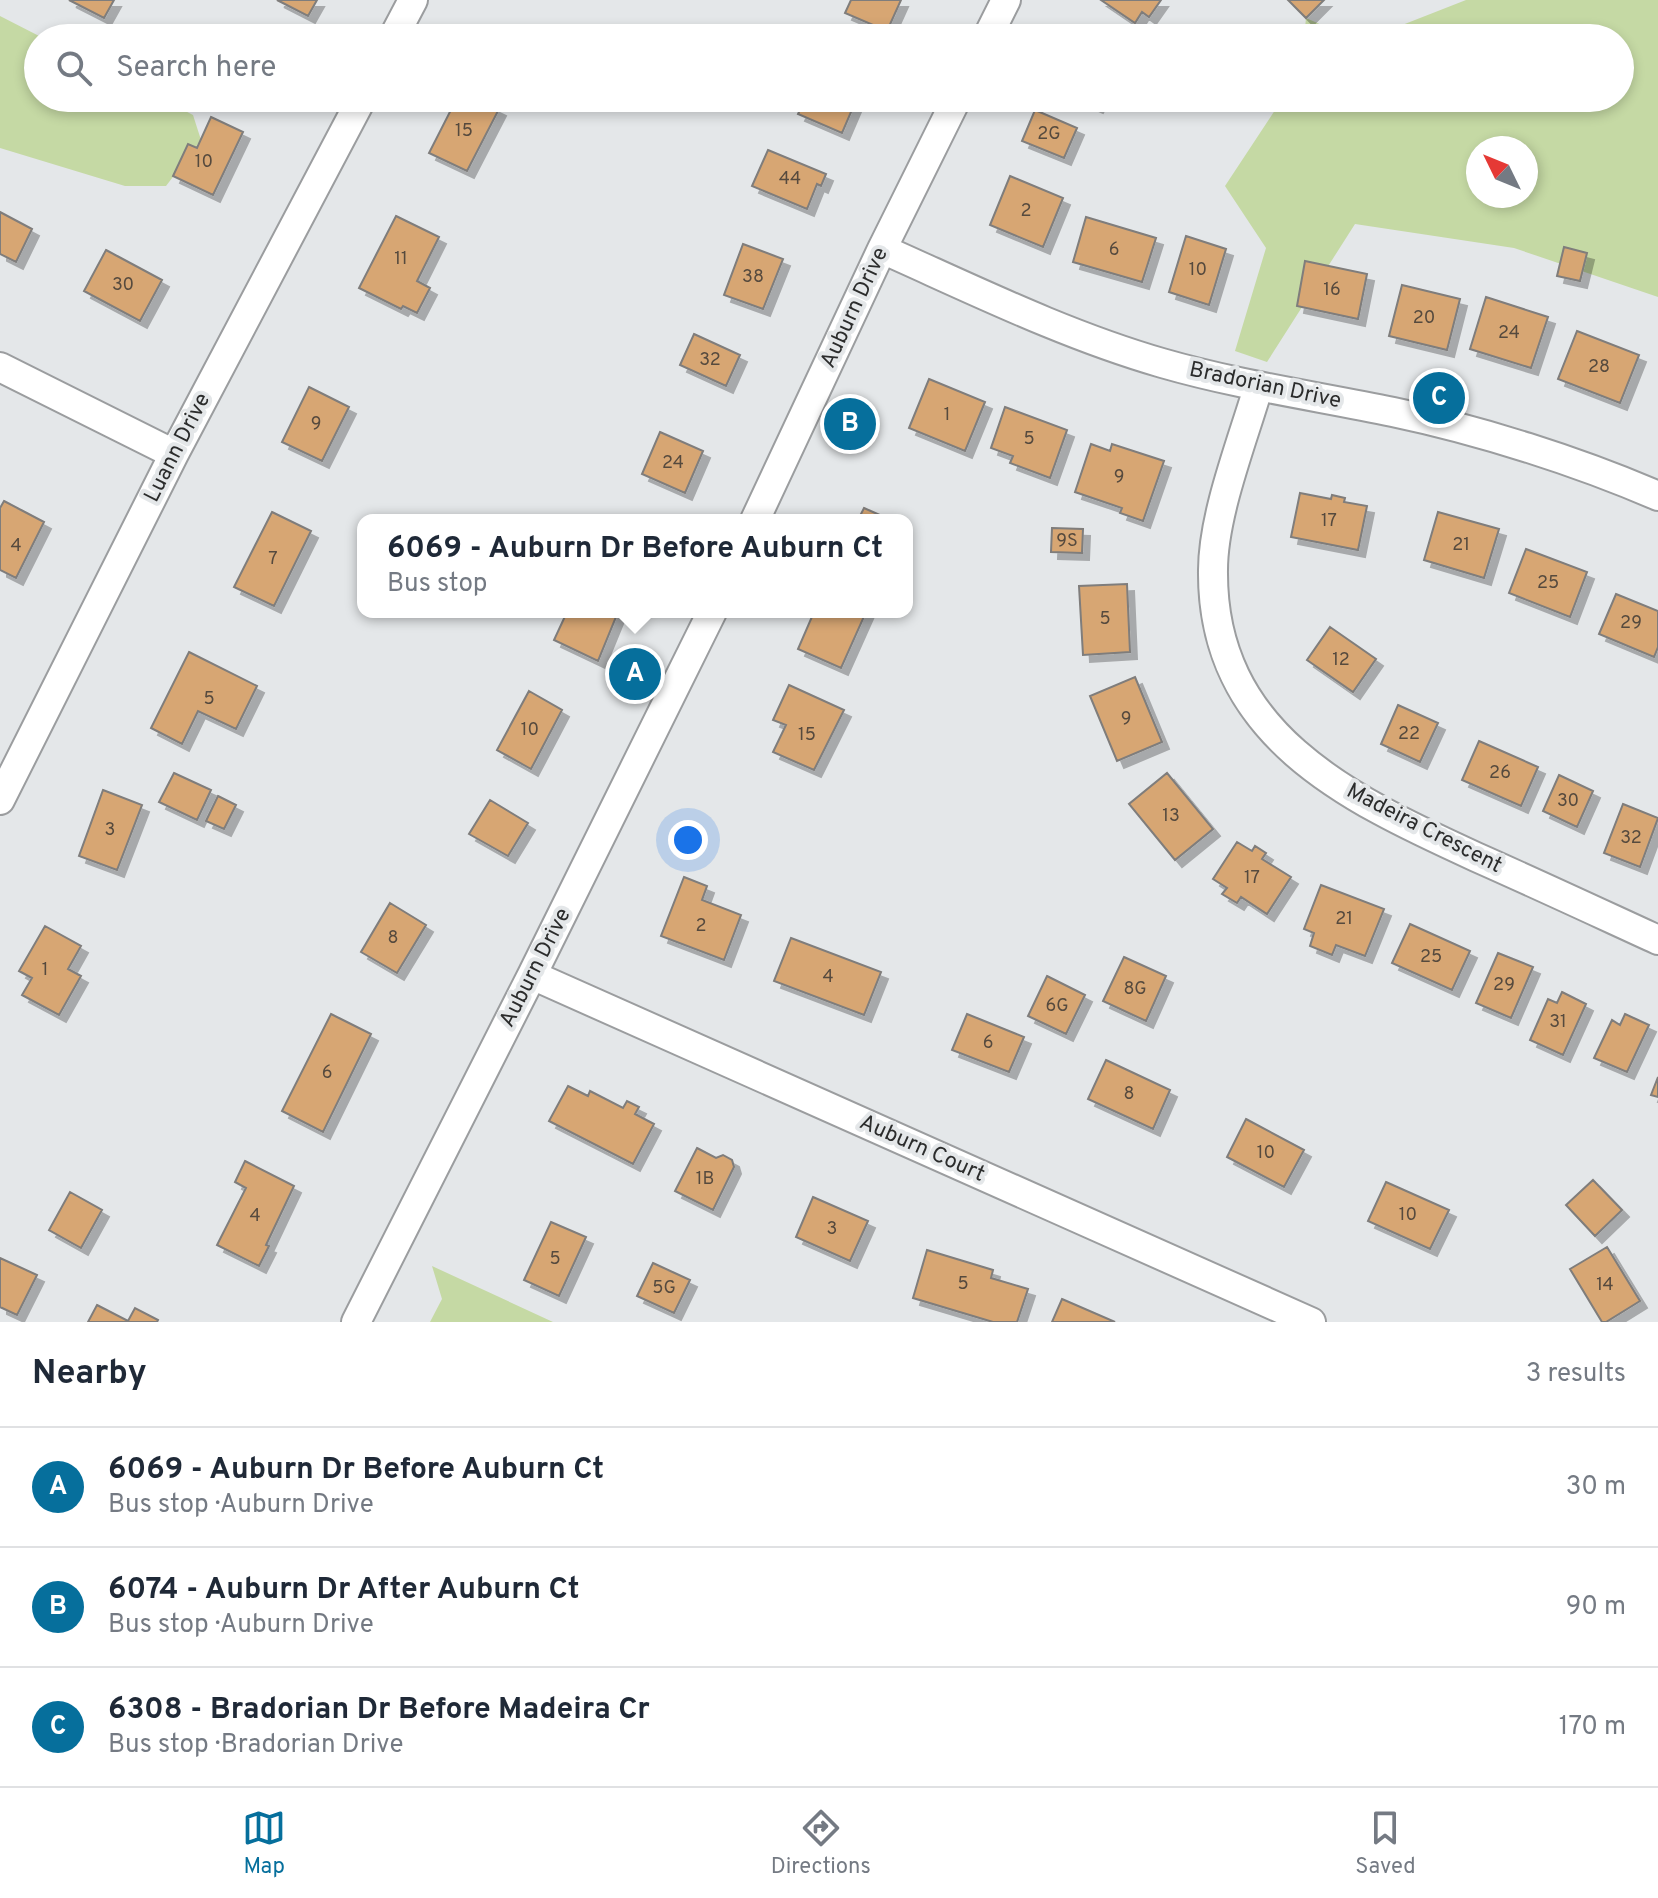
<!DOCTYPE html>
<meta charset="utf-8">
<style>
:root{--surface:#fff;--page:#f2f2f3;--text:#1f2937;--muted:#747a83;--line:#e0e1e3;--accent:#066f9c}
body{margin:0;font-family:Overpass,sans-serif;background:var(--page);color:var(--text)}
.compass{position:absolute;left:1466px;top:136px;width:72px;height:72px;border-radius:50%;background:var(--surface);box-shadow:0 4px 12px #0003;rotate:313deg}
.you{position:absolute;left:688px;top:840px;width:28px;height:28px;margin:-20px;border:6px solid #fff;border-radius:50%;background:#1a73e8;box-shadow:0 0 0 12px #1a73e833}
.badge{display:grid;place-items:center;width:52px;height:52px;border-radius:50%;background:var(--accent);color:#fff;font-size:26px;font-weight:700}
.pin{position:absolute;translate:-50% -50%;border:4px solid #fff;box-shadow:0 2px 8px #0006}
.popup{position:absolute;left:357px;top:514px;width:556px;height:104px;box-sizing:border-box;display:grid;place-content:center;border-radius:16px;background:var(--surface);filter:drop-shadow(0 2px 6px #0005);font-size:26px;white-space:nowrap;color:var(--muted)}
.popup b{font-size:30px;color:var(--text)}
.popup::after{content:'';position:absolute;left:50%;top:100%;margin-left:-16px;border:16px solid transparent;border-top-color:var(--surface)}
.list{margin:0;padding:0;list-style:none}
h2{display:flex;justify-content:space-between;align-items:center;height:104px;margin:0;padding:0 32px;font-size:34px}
h2 small{font-size:26px;font-weight:400;color:var(--muted)}
.list li{display:grid;grid-template-columns:52px 1fr auto;gap:24px;align-items:center;box-sizing:border-box;height:120px;padding:0 32px;border-top:2px solid var(--line)}
.list b{display:block;font-size:30px;white-space:nowrap}
.list p{margin:0;font-size:26px;white-space:nowrap;color:var(--muted)}
.list em{font-size:26px;font-style:normal;color:var(--muted)}
.icon{flex:none;width:44px;height:44px;fill:none;stroke:currentColor;stroke-width:2;stroke-linecap:round;stroke-linejoin:round}
.map{position:relative;flex:none;width:1658px;height:1322px;overflow:hidden}
.search{position:absolute;background:var(--surface);box-shadow:0 4px 12px #0003;left:24px;right:24px;top:24px;height:88px;display:flex;align-items:center;gap:20px;box-sizing:border-box;padding:0 28px;border-radius:44px;color:var(--muted);font-size:30px}
.sheet{height:464px;background:var(--surface)}
nav{display:flex;justify-content:space-around;align-items:center;box-sizing:border-box;height:112px;border-top:2px solid var(--line);background:var(--surface);font-size:22px;color:var(--muted)}
nav a{display:grid;justify-items:center;gap:4px}
nav .on{color:var(--accent)}
.map>svg:first-child{display:block}
.green{fill:#c5d9a4;fill-rule:evenodd}
.building{fill:#d7a673;stroke:#7f7d7b;stroke-width:2;filter:url(#shadow)}
.lines{fill:none;stroke-linecap:round;stroke-linejoin:round}
.street-casing{stroke:#9b9d9f;stroke-width:32}
.street{stroke:#fff;stroke-width:28}
.labels{text-anchor:middle;dominant-baseline:central;stroke-width:8;stroke-linejoin:round;paint-order:stroke}
.number-label{font-size:18px;fill:#564a3e}
.street-label{font-size:22px;fill:#2b2c2c;stroke:#e4e7e9}
</style>
<div class="map">
<svg width="1658" height="1322" viewBox="0 0 1658 1322">
<defs>
<filter id="shadow"><feDropShadow dx="7" dy="7" stdDeviation="0" flood-color="#0004"/></filter>
</defs>
<rect width="100%" height="100%" fill="#e4e7e9"/>
<!-- green -->
<path class="green" d="M1466,0H1658V297L1514,248L1355,224L1267,362L1235,351L1266,248L1225,186L1283,98H1620V38H1369ZM1478,148H1526V196H1478Z
M0,16L43,38H38V98H160L193,115L201,140L166,186H125L0,148Z
M1306,18L1351,38H1304Z
M432,1266L553,1322H430L442,1299Z"/>
<!-- building -->
<path class="building" d="M69,0H114L104,18Z
M277,0H317L308,16Z
M851,0H901L887,31L845,13Z
M1101,0H1161L1149,17L1142,12L1135,23Z
M1288,0H1324L1306,18Z
M254,26L279,38H248Z
M1082,29L1103,38H1078Z
M457,98H476L499,109L467,171L429,153Z
M806,98H857L842,133L798,114Z
M1078,98H1100L1096,106Z
M1035,110L1077,128L1064,158L1022,141Z
M211,117L243,132L213,195L173,176L188,144L197,148Z
M768,150L826,174L821,186L817,184L807,209L752,186Z
M1010,176L1063,198L1043,247L990,225Z
M0,212L32,229L16,262L0,254Z
M396,216L439,237L417,281L430,288L417,313L403,306L401,309L359,288Z
M1086,217L1156,238L1142,282L1073,262Z
M1186,236L1226,249L1209,305L1169,292Z
M743,244L783,259L763,309L724,295Z
M1564,247L1587,253L1580,281L1557,276Z
M106,250L162,280L140,321L84,291Z
M1305,261L1367,274L1358,319L1297,306Z
M1402,285L1460,299L1447,350L1389,336Z
M1486,297L1548,317L1531,368L1470,349Z
M1577,331L1639,355L1620,403L1558,379Z
M694,334L740,355L726,386L680,365Z
M929,379L985,402L965,451L909,428Z
M309,387L349,407L322,461L282,442Z
M1005,407L1067,430L1050,478L1010,463L1013,456L991,448Z
M660,432L703,451L685,493L642,474Z
M1091,444L1110,451L1112,444L1164,461L1143,521L1120,513L1122,508L1075,492Z
M1300,493L1331,499L1332,495L1345,498L1344,502L1367,506L1358,550L1291,537Z
M4,501L44,522L16,578L0,570V508Z
M864,508L891,520H858Z
M272,512L311,531L274,606L234,587Z
M1438,512L1499,529L1484,578L1424,560Z
M1052,528L1083,529L1082,553L1051,552Z
M1526,549L1587,572L1570,617L1509,593Z
M1127,584L1130,652L1083,655L1079,586Z
M1616,594L1658,611V647L1654,657L1599,634Z
M567,612L578,615L580,612H618L598,661L554,640Z
M814,612H866L841,668L798,649Z
M1330,627L1376,659L1353,692L1307,660Z
M189,652L257,686L236,729L198,711L182,744L151,728Z
M1135,677L1162,742L1117,761L1090,696Z
M789,685L844,710L814,770L773,752L786,725L773,720Z
M529,691L562,710L531,769L497,750Z
M1398,705L1438,723L1420,762L1381,744Z
M1479,741L1538,767L1521,806L1462,780Z
M174,773L211,790L197,820L159,802Z
M1167,773L1213,829L1175,860L1129,804Z
M1559,775L1593,791L1577,827L1543,811Z
M103,790L142,805L117,870L79,856Z
M218,796L236,805L224,829L206,821Z
M490,800L528,823L508,856L469,834Z
M1623,804L1658,818L1640,867L1604,853Z
M1237,842L1252,851L1255,846L1266,853L1262,859L1291,877L1267,914L1241,897L1237,903L1222,894L1227,888L1213,879Z
M684,877L707,886L702,900L741,915L724,960L661,936Z
M1321,885L1384,909L1365,956L1336,945L1332,955L1310,946L1314,933L1304,929Z
M390,903L426,925L397,973L361,952Z
M1410,924L1470,951L1452,990L1392,963Z
M45,926L81,946L68,969L81,976L59,1015L22,995L32,978L19,971Z
M791,938L881,972L864,1015L774,981Z
M1498,953L1533,967L1511,1018L1476,1003Z
M1124,957L1166,976L1146,1021L1103,1001Z
M1047,976L1085,995L1066,1034L1028,1016Z
M1562,992L1586,1004L1563,1055L1530,1040L1548,999L1557,1003Z
M331,1014L371,1034L323,1132L282,1111Z
M967,1014L1024,1037L1009,1072L952,1050Z
M1625,1014L1649,1025L1627,1072L1594,1058L1612,1020L1620,1025Z
M1106,1060L1170,1090L1153,1129L1088,1099Z
M1658,1077V1097L1651,1095Z
M568,1086L588,1096L590,1091L623,1108L627,1101L639,1107L635,1114L654,1124L633,1164L549,1121Z
M1246,1119L1304,1150L1284,1187L1227,1157Z
M697,1148L716,1158L723,1155L732,1160L734,1167L713,1210L675,1191Z
M245,1161L294,1186L266,1245L269,1246L259,1266L217,1245L246,1188L235,1182Z
M1593,1180L1622,1210L1595,1236L1566,1205Z
M1386,1182L1449,1210L1430,1249L1368,1221Z
M70,1192L102,1210L81,1248L49,1230Z
M813,1197L868,1221L850,1261L796,1237Z
M551,1222L586,1237L559,1296L524,1280Z
M1607,1247L1640,1301L1606,1322H1602L1570,1269Z
M927,1250L993,1270L991,1278L1028,1289L1017,1322H993L913,1298Z
M0,1258L37,1275L17,1315L0,1307Z
M653,1263L690,1280L674,1313L637,1296Z
M1062,1299L1115,1322H1052Z
M97,1305L128,1321L135,1308L158,1320L157,1322H88Z"/>
<g class="lines">
<!-- street casing -->
<g class="street-casing">
<path id="street" d="M393,38L413,0
M987,38L1006,0
M882,249C974,290 1065,335 1162,363C1238,385 1316,396 1393,412C1479,430 1577,461 1658,496
M0,367L174,454
M1258,388C1242,442 1213,515 1213,570C1211,734 1347,798 1476,857C1537,884 1597,912 1658,940
M755,520L882,249L957,98
M0,800L174,454L362,98
M532,975L1311,1322
M356,1322L532,975L712,612"/>
</g>
<!-- street -->
<use href="#street" class="street"/>
</g>
<g class="labels">
<!-- number labels -->
<g class="number-label">
<text x="464" y="131">15</text>
<text x="1049" y="134">2G</text>
<text x="204" y="162">10</text>
<text x="790" y="179">44</text>
<text x="1026" y="211">2</text>
<text x="1114" y="250">6</text>
<text x="401" y="259">11</text>
<text x="1198" y="270">10</text>
<text x="753" y="277">38</text>
<text x="123" y="285">30</text>
<text x="1332" y="290">16</text>
<text x="1424" y="318">20</text>
<text x="1509" y="333">24</text>
<text x="710" y="360">32</text>
<text x="1599" y="367">28</text>
<text x="947" y="415">1</text>
<text x="316" y="424">9</text>
<text x="1029" y="439">5</text>
<text x="673" y="463">24</text>
<text x="1119" y="477">9</text>
<text x="1329" y="521">17</text>
<text x="1067" y="541">9S</text>
<text x="1461" y="545">21</text>
<text x="16" y="546">4</text>
<text x="273" y="559">7</text>
<text x="1548" y="583">25</text>
<text x="1105" y="619">5</text>
<text x="1631" y="623">29</text>
<text x="1341" y="660">12</text>
<text x="209" y="699">5</text>
<text x="1126" y="719">9</text>
<text x="530" y="730">10</text>
<text x="1409" y="734">22</text>
<text x="807" y="735">15</text>
<text x="1500" y="773">26</text>
<text x="1568" y="801">30</text>
<text x="1171" y="816">13</text>
<text x="110" y="830">3</text>
<text x="1631" y="838">32</text>
<text x="1252" y="878">17</text>
<text x="1344" y="919">21</text>
<text x="701" y="926">2</text>
<text x="393" y="938">8</text>
<text x="1431" y="957">25</text>
<text x="45" y="970">1</text>
<text x="828" y="977">4</text>
<text x="1504" y="985">29</text>
<text x="1135" y="989">8G</text>
<text x="1057" y="1006">6G</text>
<text x="1558" y="1022">31</text>
<text x="988" y="1043">6</text>
<text x="327" y="1073">6</text>
<text x="1129" y="1094">8</text>
<text x="1266" y="1153">10</text>
<text x="705" y="1179">1B</text>
<text x="1408" y="1215">10</text>
<text x="255" y="1216">4</text>
<text x="832" y="1229">3</text>
<text x="555" y="1259">5</text>
<text x="963" y="1284">5</text>
<text x="1605" y="1285">14</text>
<text x="664" y="1288">5G</text>
</g>
<!-- street labels -->
<g class="street-label">
<text transform="translate(855 308) rotate(-65)">Auburn Drive</text>
<text transform="translate(1265 386) rotate(12)">Bradorian Drive</text>
<text transform="translate(178 448) rotate(-63)">Luann Drive</text>
<text transform="translate(1424 829) rotate(27)">Madeira Crescent</text>
<text transform="translate(536 968) rotate(-63)">Auburn Drive</text>
<text transform="translate(922 1149) rotate(24)">Auburn Court</text>
</g>
</g>
</svg>
<svg class="compass" viewBox="-18 -18 36 36"><path d="M0-13l5 13h-10z" fill="#e53935"/><path d="M0 13l5-13h-10z" fill="#747a83"/></svg>
<div class="you"></div>
<div class="pin badge" style="left:635px;top:674px">A</div>
<div class="popup"><b>6069 - Auburn Dr Before Auburn Ct</b>Bus stop</div>
<div class="pin badge" style="left:850px;top:424px">B</div>
<div class="pin badge" style="left:1439px;top:398px">C</div>
<div class="search"><svg class="icon" aria-label="search" viewBox="0 0 24 24"><circle cx="10" cy="10" r="6"/><path d="M15 15l6 6"/></svg>Search here</div>
</div>
<section class="sheet">
<h2>Nearby<small>3 results</small></h2>
<ul class="list">
<li><span class="badge">A</span><div><b>6069 - Auburn Dr Before Auburn Ct</b><p>Bus stop · Auburn Drive</p></div><em>30 m</em></li>
<li><span class="badge">B</span><div><b>6074 - Auburn Dr After Auburn Ct</b><p>Bus stop · Auburn Drive</p></div><em>90 m</em></li>
<li><span class="badge">C</span><div><b>6308 - Bradorian Dr Before Madeira Cr</b><p>Bus stop · Bradorian Drive</p></div><em>170 m</em></li>
</ul>
</section>
<nav>
<a class="on"><svg class="icon" aria-label="map" viewBox="0 0 24 24"><path d="M3 6l6-2 6 2 6-2v14l-6 2-6-2-6 2zM9 4v14M15 6v14"/></svg>Map</a>
<a><svg class="icon" aria-label="directions" viewBox="0 0 24 24"><path d="M12 3l9 9-9 9-9-9zM9 14v-3h6M13 9l2 2-2 2"/></svg>Directions</a>
<a><svg class="icon" aria-label="saved" viewBox="0 0 24 24"><path d="M7 4h10v16l-5-4-5 4z"/></svg>Saved</a>
</nav>
